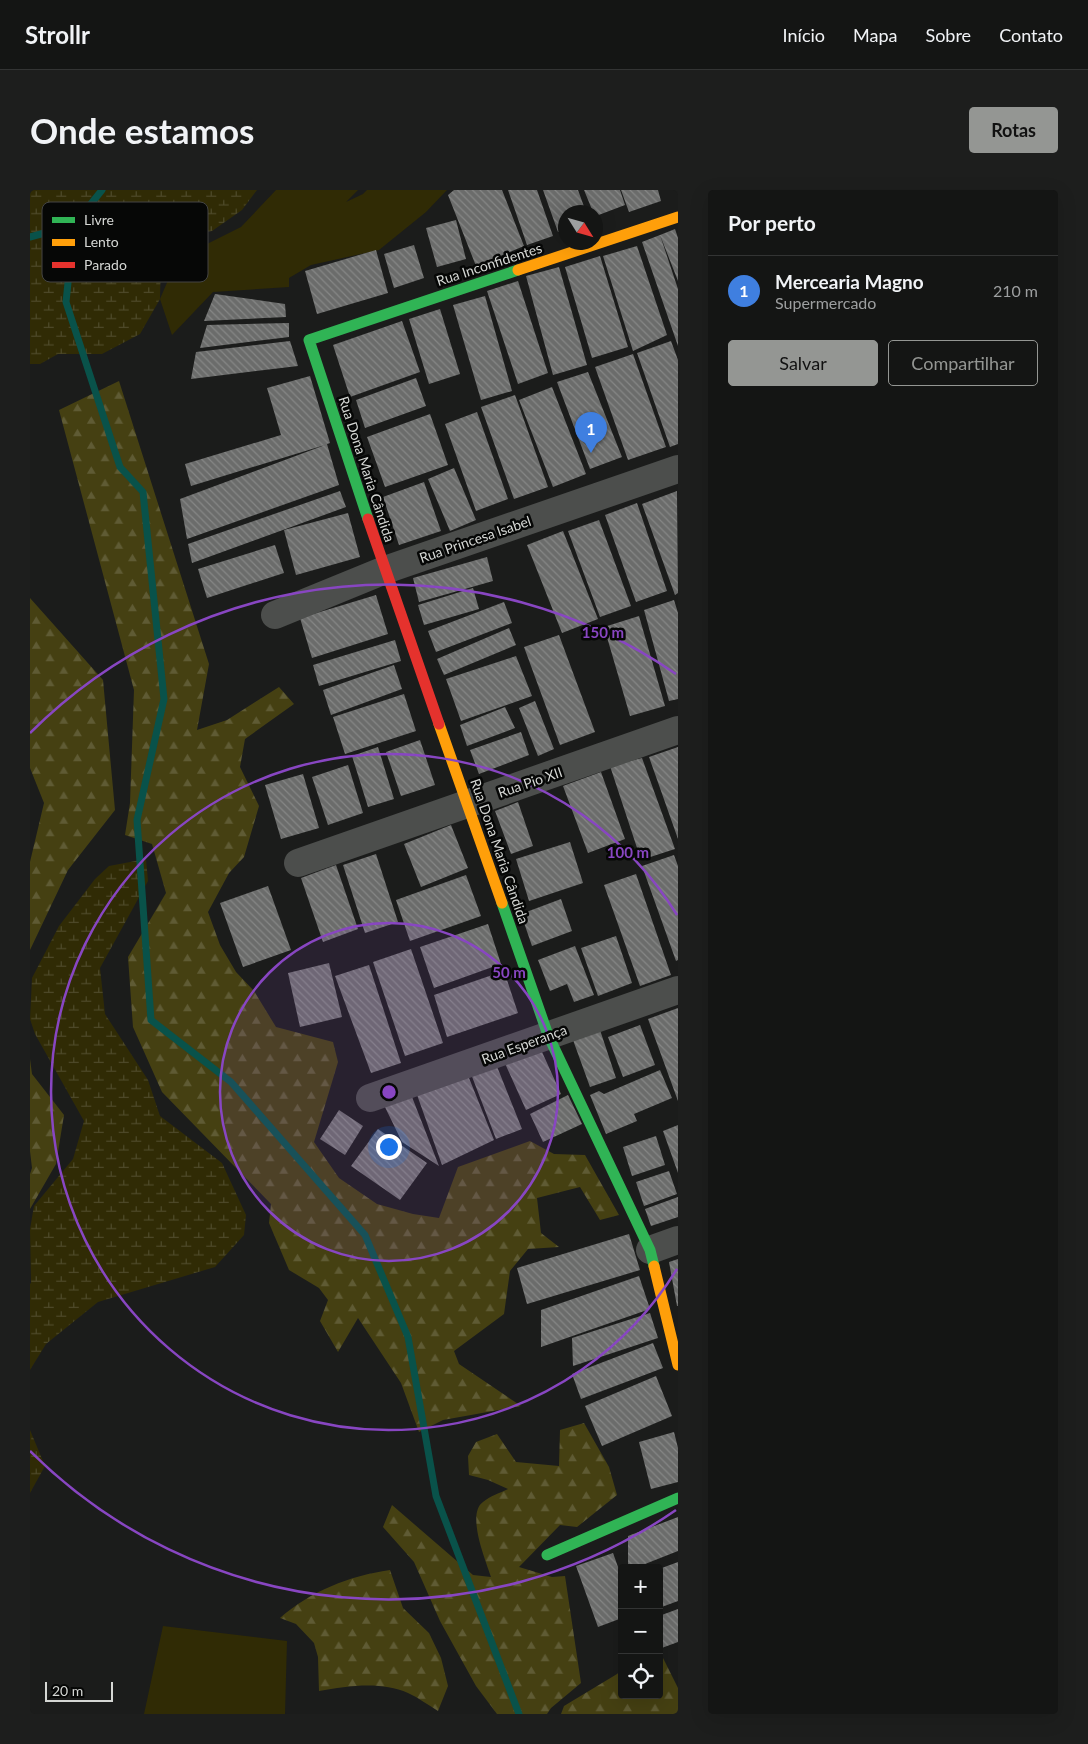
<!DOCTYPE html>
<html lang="pt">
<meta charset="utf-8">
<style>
:root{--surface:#141514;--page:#1d1e1d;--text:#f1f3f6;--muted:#9d9fa0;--line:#333434;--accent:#949693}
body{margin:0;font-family:Lato,sans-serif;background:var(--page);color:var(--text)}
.controls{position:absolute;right:15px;bottom:15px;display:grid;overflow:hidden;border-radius:5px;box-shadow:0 5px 20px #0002}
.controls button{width:45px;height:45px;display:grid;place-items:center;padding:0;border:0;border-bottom:1px solid var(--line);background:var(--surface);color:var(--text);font:25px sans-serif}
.compass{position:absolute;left:528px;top:15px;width:45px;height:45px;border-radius:50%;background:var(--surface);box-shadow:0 5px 20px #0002;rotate:127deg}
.scale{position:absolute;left:15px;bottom:12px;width:68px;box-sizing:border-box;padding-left:5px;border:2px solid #d5d7d4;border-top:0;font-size:14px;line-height:18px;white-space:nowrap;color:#d5d7d4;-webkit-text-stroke:4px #060706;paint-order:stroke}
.you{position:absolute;left:358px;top:956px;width:18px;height:18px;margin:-12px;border:4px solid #fff;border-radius:50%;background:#1a73e8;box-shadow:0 0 0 8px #1a73e833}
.badge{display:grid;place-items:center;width:32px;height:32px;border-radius:50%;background:var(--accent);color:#fff;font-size:16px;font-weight:700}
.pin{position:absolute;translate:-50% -41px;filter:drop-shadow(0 1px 2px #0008)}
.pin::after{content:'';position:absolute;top:26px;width:18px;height:15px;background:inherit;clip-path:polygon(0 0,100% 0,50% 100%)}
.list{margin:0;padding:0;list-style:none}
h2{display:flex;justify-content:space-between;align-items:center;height:65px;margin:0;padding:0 20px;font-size:21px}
h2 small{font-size:16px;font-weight:400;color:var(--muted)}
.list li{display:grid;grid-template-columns:32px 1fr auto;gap:15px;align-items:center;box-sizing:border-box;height:70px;padding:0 20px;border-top:1px solid var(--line)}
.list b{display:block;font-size:19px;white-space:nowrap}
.list p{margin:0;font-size:16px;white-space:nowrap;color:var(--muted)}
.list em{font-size:16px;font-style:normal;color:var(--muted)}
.actions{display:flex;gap:10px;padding:15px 20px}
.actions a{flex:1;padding:11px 0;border:1px solid var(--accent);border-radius:5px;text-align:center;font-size:18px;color:var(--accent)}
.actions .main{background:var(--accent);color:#111}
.icon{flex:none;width:28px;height:28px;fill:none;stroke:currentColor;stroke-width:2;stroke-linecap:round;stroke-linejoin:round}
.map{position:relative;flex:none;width:648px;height:1524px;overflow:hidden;border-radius:5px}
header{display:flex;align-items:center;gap:30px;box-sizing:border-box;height:70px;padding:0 25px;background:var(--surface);border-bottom:1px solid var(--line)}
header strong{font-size:24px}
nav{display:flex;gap:28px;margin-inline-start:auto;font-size:18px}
.intro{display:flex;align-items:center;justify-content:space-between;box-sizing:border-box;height:120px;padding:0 30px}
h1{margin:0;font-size:35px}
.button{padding:12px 22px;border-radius:5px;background:var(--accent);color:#111;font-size:18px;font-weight:700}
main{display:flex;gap:30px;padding:0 30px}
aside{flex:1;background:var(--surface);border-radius:5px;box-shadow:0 5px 20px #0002}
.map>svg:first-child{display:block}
.green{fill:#302b05}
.forest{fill:url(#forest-firs)}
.wetland{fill:url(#wetland-marsh)}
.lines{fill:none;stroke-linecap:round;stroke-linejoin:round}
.stream{stroke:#09524a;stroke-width:7}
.building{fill:url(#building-back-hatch)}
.street{stroke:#4c4e4c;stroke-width:28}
.fast{stroke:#30b455;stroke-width:11}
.slow{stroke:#ff9f0a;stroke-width:11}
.jam{stroke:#e5322d;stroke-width:11}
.ring{fill:none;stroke:#8846c2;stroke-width:2.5}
.labels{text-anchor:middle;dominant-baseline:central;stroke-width:5;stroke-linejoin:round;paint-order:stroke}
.street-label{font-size:14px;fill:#d5d7d4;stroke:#060706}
.key{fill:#060706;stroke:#444544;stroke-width:1}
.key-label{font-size:14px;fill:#d5d7d4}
.centre{fill:#8846c2;stroke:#060706;stroke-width:2.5}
.ring-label{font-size:15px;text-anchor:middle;font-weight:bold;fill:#8846c2;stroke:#060706;stroke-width:5;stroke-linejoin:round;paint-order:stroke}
</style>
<header>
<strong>Strollr</strong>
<nav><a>Início</a><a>Mapa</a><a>Sobre</a><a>Contato</a></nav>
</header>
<div class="intro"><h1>Onde estamos</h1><a class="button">Rotas</a></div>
<main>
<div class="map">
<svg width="648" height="1524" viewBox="0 0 648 1524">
<defs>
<pattern id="forest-firs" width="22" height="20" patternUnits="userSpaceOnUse" patternTransform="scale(1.25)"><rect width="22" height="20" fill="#454012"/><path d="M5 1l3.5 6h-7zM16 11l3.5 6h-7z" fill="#5f5b34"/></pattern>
<pattern id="wetland-marsh" width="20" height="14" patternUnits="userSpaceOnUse" patternTransform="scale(1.25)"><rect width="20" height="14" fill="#302b05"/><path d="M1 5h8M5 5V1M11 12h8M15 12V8" fill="none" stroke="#4d4929"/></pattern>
<pattern id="building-back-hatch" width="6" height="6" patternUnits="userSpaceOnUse" patternTransform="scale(1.25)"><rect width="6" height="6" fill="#6b6c6b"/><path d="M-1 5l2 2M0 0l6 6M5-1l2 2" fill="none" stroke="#868786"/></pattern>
</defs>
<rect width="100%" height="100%" fill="#1b1c1b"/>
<!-- green -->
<path class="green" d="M246,0H328L316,12L333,4L337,0H417L396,22L349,60L281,75L259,88V97L183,102L142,145L130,109L147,69L211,37Z
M133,1436L257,1451L255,1524H114Z"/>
<!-- forest -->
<path class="forest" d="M89,191L179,474L167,540L197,530L249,497L264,514L215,549L210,577L229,616L214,667L199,683L178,722L190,755L206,782L224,801L246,837L303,852L308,872L284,952L309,988L347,1014L383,1024L409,1028L428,977L500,951L524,964L555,965L589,1025L570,1030L550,997L507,1008L511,1043L529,1057L498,1059L480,1081L474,1124L424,1161L429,1174L491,1216L413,1230L389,1242L371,1193L328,1128L308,1162L290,1131L298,1110L289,1098L259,1080L239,1033L241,1014L132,902L103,837L98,767L136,703L122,654L95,645L100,613L104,500L29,220Z
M0,408L73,490L85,620L38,680L0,760V672L14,613L0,578Z
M0,869L2,884L34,925L26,974L0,1019V984L2,978L0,961Z
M554,1233L579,1277L587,1305L547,1337L530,1335L489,1377L522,1387L535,1386L551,1493L521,1518L517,1524H467L446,1496L410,1431L384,1372L353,1337L362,1315L443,1385L461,1387C456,1371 436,1324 453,1312C460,1306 470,1303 478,1299L458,1290L439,1285L438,1266L446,1252L467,1244L486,1272L529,1276L530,1240Z
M360,1380L373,1418L399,1443L411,1468L418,1496L408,1521C398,1515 389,1508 378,1503C351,1491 318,1496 289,1501L288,1467L284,1453L266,1434L250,1428C281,1401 319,1386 360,1380Z
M629,1460L648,1498V1524H531L534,1516L592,1481V1505H629Z"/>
<!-- wetland -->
<path class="wetland" d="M0,0H227L212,20L182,41L162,44L131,68L130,109L110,144L72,164H28L10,174H0Z
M116,669L118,691L70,778L75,824L118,890L130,926L192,973L216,1025L214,1045L185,1077L68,1112L16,1154L0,1180V1094L1,1093L0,1039L4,1016L43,969L54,931L5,844L0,829L2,788L29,736L65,689L79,676Z
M0,1240L15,1276L0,1303Z"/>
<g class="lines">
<!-- stream -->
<path class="stream" d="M44,35L36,112L90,277L113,302L134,509L107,630L121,830L201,892L335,1045L378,1147L406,1306L489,1524
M0,47L44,35L72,0"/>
</g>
<!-- building -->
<path class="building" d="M424,0H472L494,56L446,76L418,5Z
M478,0H507L523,46L497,55Z
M513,0H548L556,22H536V39L528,42Z
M554,0H590L595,15L566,26V22H563Z
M591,0H628L631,11L599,22Z
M426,30L436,69L407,77L396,38Z
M645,39L648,48V91L630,45Z
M630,45L648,99V156L612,52Z
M384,55L394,88L364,98L354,64Z
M607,56L637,145L603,161L573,66Z
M346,60L358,103L287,124L275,81Z
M570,66L598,157L562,168L535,77Z
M529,77L557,175L523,185L496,86Z
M488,91L518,183L488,194L457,101Z
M185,104L255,114L256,127L174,131Z
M455,106L482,201L451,210L423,115Z
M410,119L430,184L399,194L379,129Z
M372,131L390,182L320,207L303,155Z
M259,133V147L170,158L177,135Z
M260,151L268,176L161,189L166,162Z
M641,151L648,170V254L640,257L607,163Z
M603,164L636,257L598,270L565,177Z
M558,182L592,267L560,279L527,192Z
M280,186L300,253L297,254L309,295L157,349L150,309L295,255L161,296L155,274L251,245L237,198Z
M386,188L396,216L335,238L326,210Z
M522,197L556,284L523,297L489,210Z
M485,205L518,297L484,309L451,217Z
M447,222L478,309L446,321L415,234Z
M400,224L418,275L355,297L337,247Z
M424,278L446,330L420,341L398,289Z
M394,292L411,341L369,355L353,307Z
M310,301L316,317L162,373L158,354Z
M647,301L648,403L645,405L612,314Z
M607,313L637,401L606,412L575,325Z
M318,323L330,367L266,385L254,340Z
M569,330L601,416L570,427L538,341Z
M533,341L568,429L532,443L497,355Z
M245,355L254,383L177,408L168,379Z
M457,367L463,391L389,412L383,388Z
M443,398L449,419L394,435L388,415Z
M346,405L358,444L282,468L270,428Z
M644,410L648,423V509L639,511L614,420Z
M474,412L482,433L406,462L398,441Z
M609,426L635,516L600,526L574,437Z
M479,438L486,455L414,485L407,469Z
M529,445L565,542L530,555L494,457Z
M365,450L371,471L289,496L283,475Z
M486,466L502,506L431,531L416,489Z
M364,475L372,499L301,525L293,500Z
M374,504L386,541L315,564L303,527Z
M505,511L524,559L508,566L489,518Z
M475,517L485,538L437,556L430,535Z
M491,542L499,565L449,584L440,560Z
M390,550L405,595L371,606L356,562Z
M348,557L364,609L338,617L322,566Z
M648,557V649L619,567Z
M612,568L645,659L611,670L580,576Z
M318,575L333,623L298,635L282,587Z
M571,582L595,649L558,663L533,596Z
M273,584L289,638L251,649L235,595Z
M488,612L503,656L481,664L465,621Z
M421,635L438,678L391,697L374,654Z
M540,652L553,693L499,711L486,669Z
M346,664L368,732L335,743L313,675Z
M644,665L648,676V770L646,771L612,676Z
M306,675L328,739L293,752L271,688Z
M606,684L641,785L610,796L574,695Z
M436,685L451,726L380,751L366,710Z
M238,696L261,760L213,777L190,713Z
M531,709L542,741L502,756L491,724Z
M458,734L471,774L404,798L390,757Z
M586,746L602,793L568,806L551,758Z
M545,756L564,805L544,812L537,794L520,801L508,770Z
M381,759L413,853L375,866L343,772Z
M299,773L312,827L270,837L258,783Z
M339,775L371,873L341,883L305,786Z
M474,781L488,823L417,847L404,805Z
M648,818V911L618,829Z
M610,835L625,875L593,887L578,847Z
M570,840L586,888L560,897L543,850Z
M508,853L531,904L496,920L473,869Z
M466,874L492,939L466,949L441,884Z
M630,880L642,908L604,924L607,931L576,944L560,905L569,901L574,904Z
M437,883L464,950L412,975L386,902Z
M538,905L552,934L513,952L500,924Z
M382,907L409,976L372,952L354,915Z
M309,920L333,936L315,965L290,949Z
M648,935V983L633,941Z
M348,939L397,973L370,1010L321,976Z
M626,946L635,975L602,986L593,957Z
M639,981L647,1004L614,1016L606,992Z
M648,1007V1027L621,1036L615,1019Z
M599,1044L610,1080L497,1114L487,1078Z
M648,1069V1116H647L639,1072Z
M609,1086L620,1119L511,1157V1120Z
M620,1123L628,1148L543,1176L542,1148Z
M623,1153L633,1178L551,1209L542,1184Z
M626,1186L642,1226L572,1256L555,1216Z
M644,1242L648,1258V1292L621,1299L609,1252Z
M648,1327V1361L605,1378H598V1346Z
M583,1363L592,1388V1428L568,1437L546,1376Z
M648,1372V1411L629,1418V1379Z
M648,1419V1452L629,1459V1426Z"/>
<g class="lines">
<!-- street -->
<path class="street" d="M245,425L355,380L648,279
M268,673L648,540
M340,908L648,800
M620,1060L648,1050"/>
<!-- fast -->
<path class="fast" d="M338,329L279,150L488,80
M472,713L518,845L620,1060L624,1076
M517,1365L648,1308"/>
<!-- slow -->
<path class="slow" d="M488,80L648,27
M409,534L472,713
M624,1076L648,1175"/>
<!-- jam -->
<path class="jam" d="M338,329L409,534"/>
</g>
<!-- distance rings -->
<circle cx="359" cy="902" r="169" fill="#8846c2" fill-opacity=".12"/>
<g class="ring">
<circle cx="359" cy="902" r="169"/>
<path d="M647 1079A338 338 0 1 1 647 725"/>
<path d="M646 1320A507 507 0 0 1 0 1261M0 543A507 507 0 0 1 646 484"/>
</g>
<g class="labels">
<!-- street labels -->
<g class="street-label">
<text transform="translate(459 74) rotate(-18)">Rua Inconfidentes</text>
<text transform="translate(337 279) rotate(72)">Rua Dona Maria Cândida</text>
<text transform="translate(445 349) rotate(-19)">Rua Princesa Isabel</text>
<text transform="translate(500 592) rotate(-19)">Rua Pio XII</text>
<text transform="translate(470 661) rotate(71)">Rua Dona Maria Cândida</text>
<text transform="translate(494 854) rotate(-20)">Rua Esperança</text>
</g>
</g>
<!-- legend -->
<rect x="12" y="12" width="166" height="80" rx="8" class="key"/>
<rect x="22" y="27" width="23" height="6" fill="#30b455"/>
<rect x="22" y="49" width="23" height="7" fill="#ff9f0a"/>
<rect x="22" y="72" width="23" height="6" fill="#e5322d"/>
<g class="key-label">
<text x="54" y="35">Livre</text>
<text x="54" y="57">Lento</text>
<text x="54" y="80">Parado</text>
</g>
<circle cx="359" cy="902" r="8" class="centre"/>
<g class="ring-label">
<text x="573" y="448">150 m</text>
<text x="598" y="668">100 m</text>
<text x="479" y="788">50 m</text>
</g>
</svg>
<div class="controls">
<button>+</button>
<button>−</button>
<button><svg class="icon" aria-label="locate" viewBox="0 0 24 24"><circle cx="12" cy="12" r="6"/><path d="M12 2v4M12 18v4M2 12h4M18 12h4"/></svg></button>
</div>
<svg class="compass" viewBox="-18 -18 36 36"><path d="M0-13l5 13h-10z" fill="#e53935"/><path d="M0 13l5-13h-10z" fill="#9d9fa0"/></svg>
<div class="scale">20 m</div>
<div class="you"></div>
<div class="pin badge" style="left:561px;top:263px;background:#3f7fe0">1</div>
</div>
<aside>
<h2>Por perto<small></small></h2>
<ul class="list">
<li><span class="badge" style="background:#3f7fe0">1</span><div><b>Mercearia Magno</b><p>Supermercado</p></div><em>210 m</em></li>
</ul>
<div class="actions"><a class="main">Salvar</a><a>Compartilhar</a></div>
</aside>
</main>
